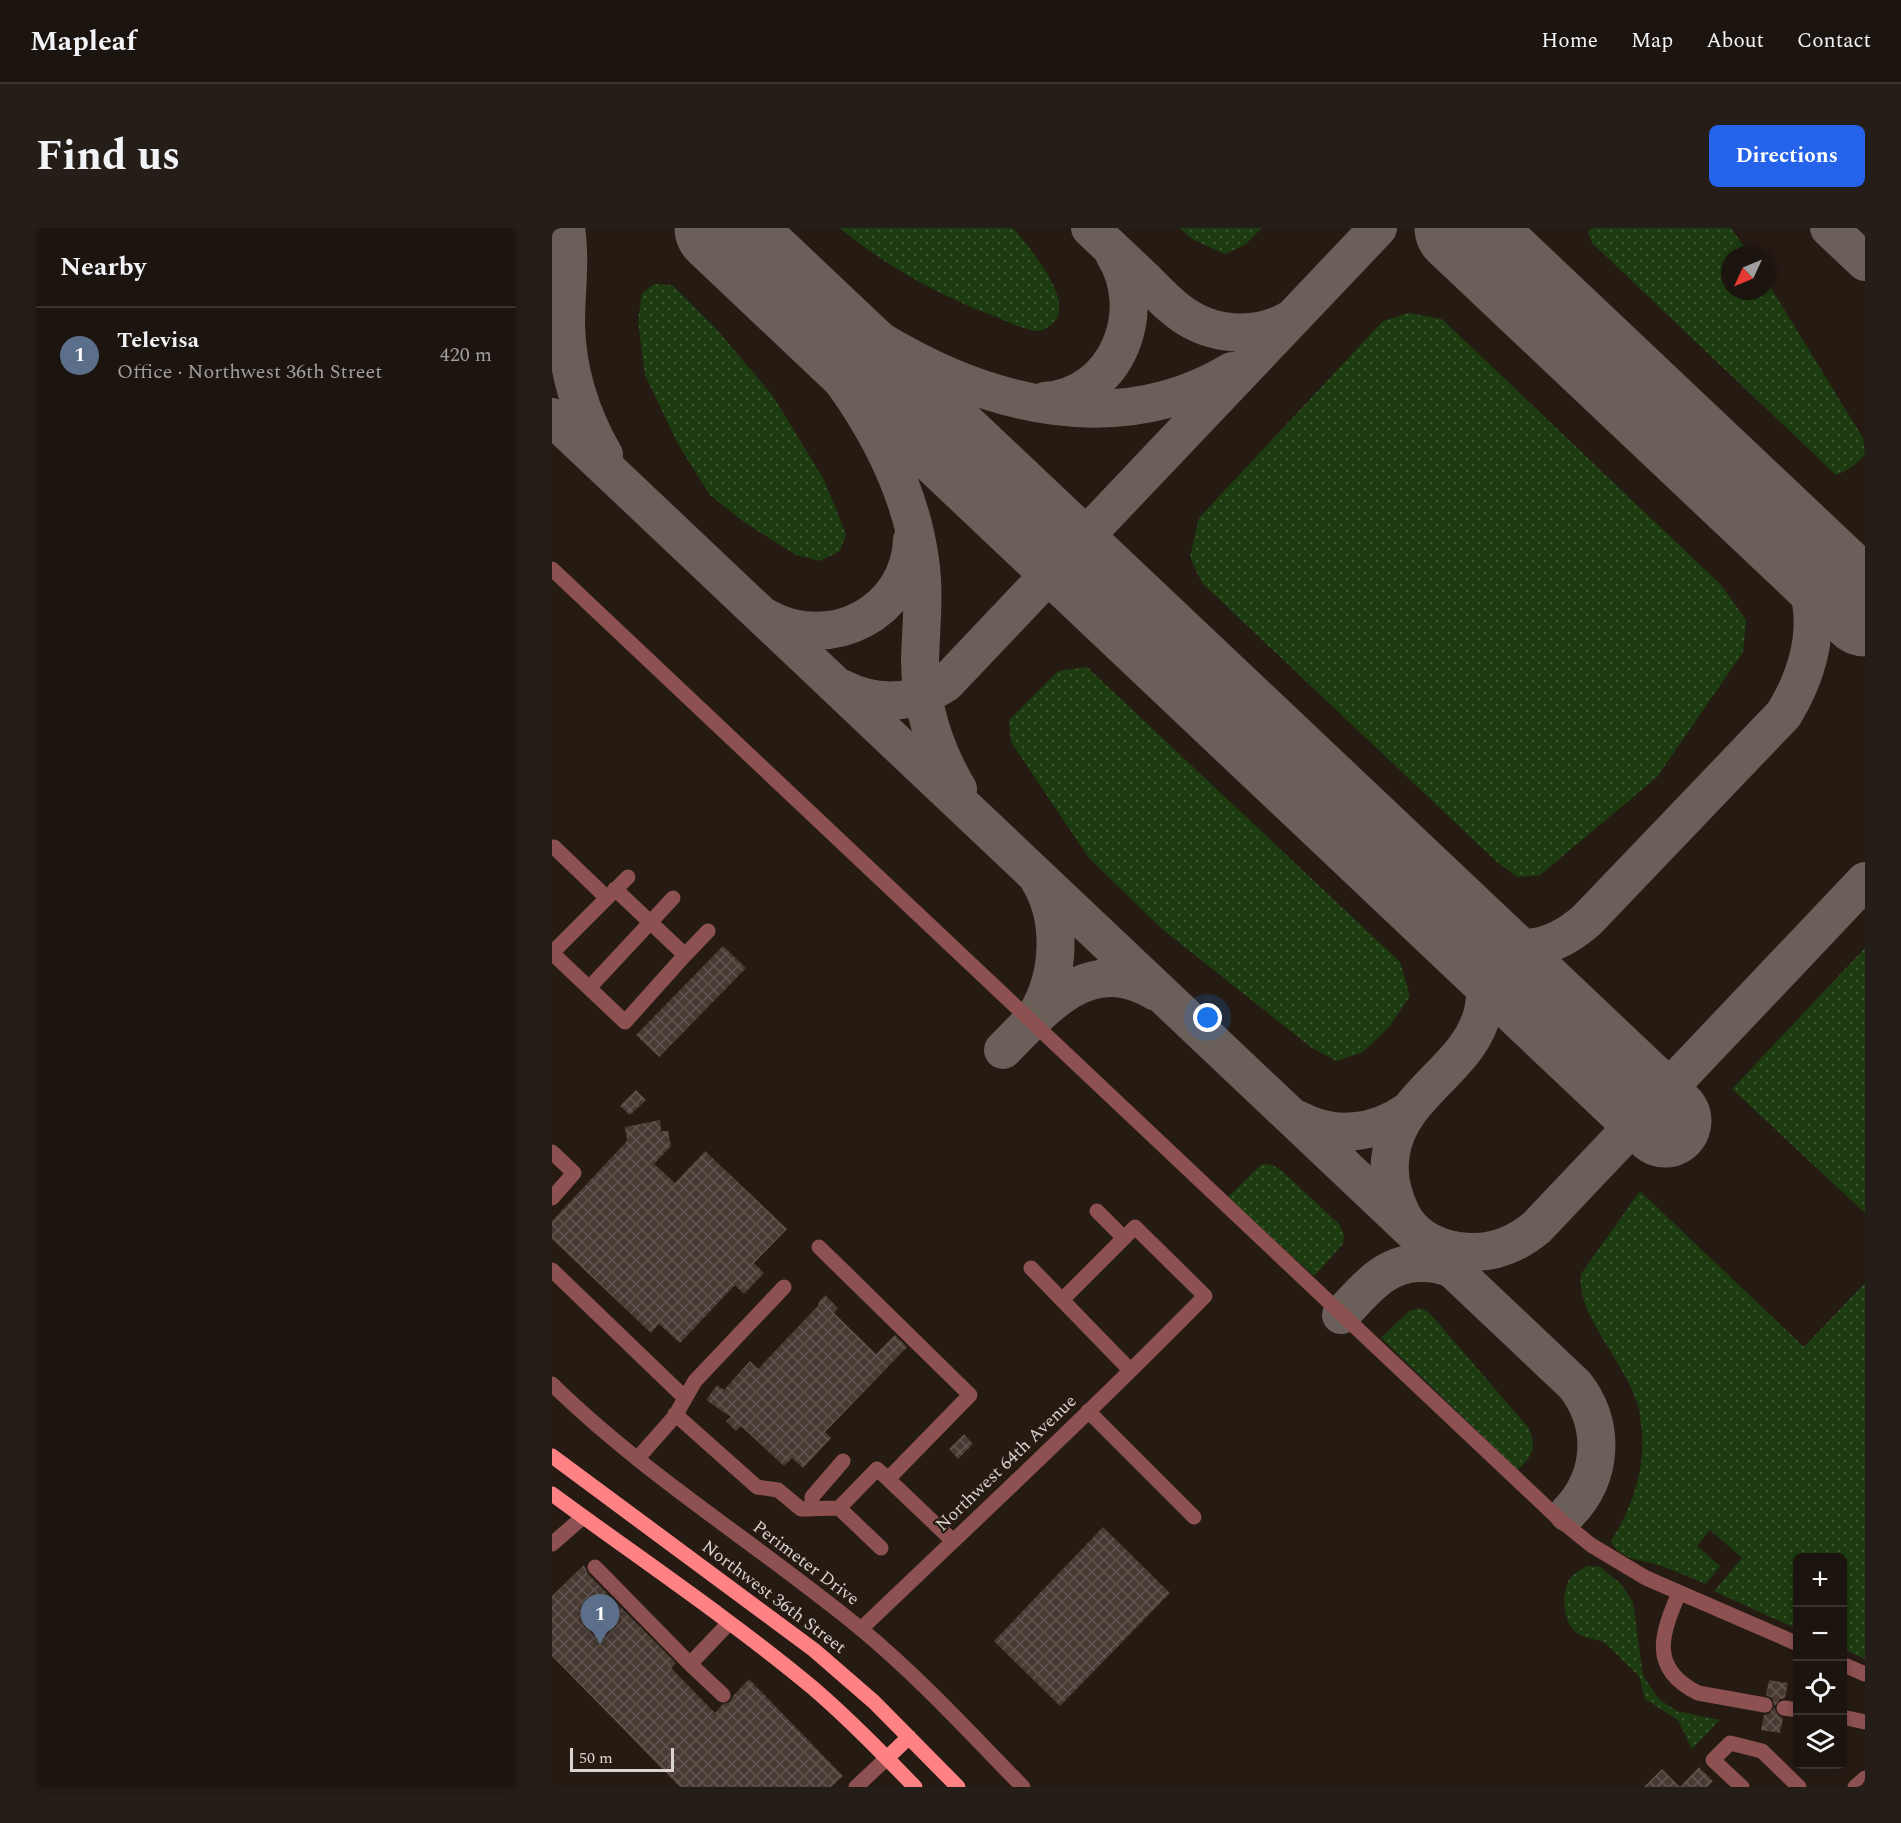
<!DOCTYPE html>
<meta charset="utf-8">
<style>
:root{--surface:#1c140e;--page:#251d17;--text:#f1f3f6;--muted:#a09e9e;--line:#3a332e;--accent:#2563eb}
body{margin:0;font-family:Spectral,serif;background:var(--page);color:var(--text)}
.controls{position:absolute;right:18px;bottom:18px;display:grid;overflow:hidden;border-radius:9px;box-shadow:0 3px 9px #0003}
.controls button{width:54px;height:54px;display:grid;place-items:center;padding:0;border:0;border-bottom:2px solid var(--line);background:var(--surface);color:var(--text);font:30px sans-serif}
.compass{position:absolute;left:1169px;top:18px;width:54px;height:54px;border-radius:50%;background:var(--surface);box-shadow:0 3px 9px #0003;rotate:226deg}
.scale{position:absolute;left:18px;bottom:15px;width:104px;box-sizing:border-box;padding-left:6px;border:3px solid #dad2cc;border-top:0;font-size:16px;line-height:21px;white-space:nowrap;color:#dad2cc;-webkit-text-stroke:4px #261b13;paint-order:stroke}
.you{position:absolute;left:656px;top:790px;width:21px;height:21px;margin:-15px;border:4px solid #fff;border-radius:50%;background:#1a73e8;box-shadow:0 0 0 9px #1a73e833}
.badge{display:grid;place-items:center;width:39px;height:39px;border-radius:50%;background:var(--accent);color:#fff;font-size:20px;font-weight:700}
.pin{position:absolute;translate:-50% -50px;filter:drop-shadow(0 2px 3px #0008)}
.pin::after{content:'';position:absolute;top:32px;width:21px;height:18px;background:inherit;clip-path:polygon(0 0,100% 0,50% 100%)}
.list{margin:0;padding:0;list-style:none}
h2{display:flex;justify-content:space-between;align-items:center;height:78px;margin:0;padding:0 24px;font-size:26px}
h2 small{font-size:20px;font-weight:400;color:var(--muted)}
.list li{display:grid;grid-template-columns:39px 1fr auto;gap:18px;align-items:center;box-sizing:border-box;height:96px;padding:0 24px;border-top:2px solid var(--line)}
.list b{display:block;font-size:22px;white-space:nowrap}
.list p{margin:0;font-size:20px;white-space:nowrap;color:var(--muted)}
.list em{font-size:20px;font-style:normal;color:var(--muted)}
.icon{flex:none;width:33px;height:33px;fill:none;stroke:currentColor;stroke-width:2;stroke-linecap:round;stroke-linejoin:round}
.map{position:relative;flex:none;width:1313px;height:1559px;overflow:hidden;border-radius:9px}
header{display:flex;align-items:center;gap:36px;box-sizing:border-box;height:84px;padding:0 30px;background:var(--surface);border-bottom:2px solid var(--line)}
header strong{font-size:28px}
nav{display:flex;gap:33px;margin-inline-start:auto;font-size:21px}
.intro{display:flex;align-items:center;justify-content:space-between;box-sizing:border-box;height:144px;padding:0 36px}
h1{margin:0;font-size:42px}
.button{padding:15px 27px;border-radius:9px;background:var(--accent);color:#fff;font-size:21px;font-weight:700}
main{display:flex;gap:36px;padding:0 36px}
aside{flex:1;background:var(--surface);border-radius:9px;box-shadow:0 3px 9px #0003}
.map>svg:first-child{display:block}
.grass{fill:url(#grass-dots)}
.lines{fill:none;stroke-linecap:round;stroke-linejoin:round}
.taxiway{stroke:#6a6059;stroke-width:38}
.runway{stroke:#6a6059;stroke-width:93}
.building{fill:url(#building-cross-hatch)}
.minor{stroke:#8d5151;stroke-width:15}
.major{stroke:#fe8284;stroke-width:15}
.labels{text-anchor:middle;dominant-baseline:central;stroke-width:4.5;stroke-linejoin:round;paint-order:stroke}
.street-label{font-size:18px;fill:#dad2cc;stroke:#261b13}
</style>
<header>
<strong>Mapleaf</strong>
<nav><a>Home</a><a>Map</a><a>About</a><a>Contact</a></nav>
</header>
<div class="intro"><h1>Find us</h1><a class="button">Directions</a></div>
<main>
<aside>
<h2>Nearby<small></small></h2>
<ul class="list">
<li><span class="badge" style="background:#5c6f8a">1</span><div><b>Televisa</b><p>Office · Northwest 36th Street</p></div><em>420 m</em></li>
</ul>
</aside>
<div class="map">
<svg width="1313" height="1559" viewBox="0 0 1313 1559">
<defs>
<pattern id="grass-dots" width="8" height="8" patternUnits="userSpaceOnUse" patternTransform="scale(1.5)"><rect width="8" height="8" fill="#1d3b10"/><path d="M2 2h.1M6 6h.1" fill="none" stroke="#3d5632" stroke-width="1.8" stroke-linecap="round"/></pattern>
<pattern id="building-cross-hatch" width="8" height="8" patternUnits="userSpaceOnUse" patternTransform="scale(1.5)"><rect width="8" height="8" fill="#493b34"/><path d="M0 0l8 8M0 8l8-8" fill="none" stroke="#635650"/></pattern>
</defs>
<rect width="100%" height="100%" fill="#261b13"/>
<!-- grass -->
<path class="grass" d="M288,0H461C476,18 523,72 502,94C497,98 492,103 486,103C473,102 459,95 447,90C390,69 335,39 288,0Z
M627,0H710L693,17L673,26L642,12Z
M1040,0H1179L1198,27H1178V63H1214V52L1311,210L1313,226C1305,236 1297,242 1284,247L1040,15L1036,4Z
M102,56L120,57L166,103L221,168L272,252L294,306L288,323L268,333L244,327L192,294L158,267L127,218L93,147L86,93L90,65Z
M856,85L890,91L1169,357L1194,392L1191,424L1105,549L988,647L965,649L945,634L650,355L638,329L647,290L831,93Z
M535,439L848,734L858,768L838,798L811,824L785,833L760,820L610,701L537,630L459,514L457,492L506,443Z
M1313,720V985L1180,861Z
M710,936L720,937L730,943L788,997L792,1007L791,1016L762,1048L676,969Z
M1088,963L1252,1119L1313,1055V1431L1291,1421L1290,1330H1246L1245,1401L1162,1363L1190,1330L1158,1302L1145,1318L1168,1338L1154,1356C1139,1350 1124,1343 1109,1338C1091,1331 1068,1333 1059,1313C1081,1278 1095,1238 1089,1196C1088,1189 1088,1181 1085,1174C1076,1150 1061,1128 1048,1106C1038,1088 1026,1067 1029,1046Z
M867,1080L875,1083L881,1089L976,1199C985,1219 981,1227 966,1242L829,1110L857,1083Z
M1035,1338L1048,1339L1069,1356L1081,1374L1091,1448L1107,1471L1125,1483L1168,1492L1140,1521L1126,1492L1093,1471L1088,1451L1084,1445C1074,1436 1064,1425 1054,1416C1047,1410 1036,1412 1028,1407C1011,1399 1009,1367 1017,1352C1021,1346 1029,1342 1035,1338Z"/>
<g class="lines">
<!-- taxiway -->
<path class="taxiway" d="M14,0C19,32 14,64 14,96C15,144 29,187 52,227
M155,0C246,94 349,196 368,332C373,365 369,398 368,432C368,476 383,523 406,561
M538,0C556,17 574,34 592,51C603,62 614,74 626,83C658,108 703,112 739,91
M1277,0L1313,34
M193,9C236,45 279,83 327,112C434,177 565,212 680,143
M493,173C565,168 598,83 562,26
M0,189L1023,1157C1054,1197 1051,1249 1016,1285
M215,390C278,425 357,385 360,312
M289,460C324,478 360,477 394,455L826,0
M897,688C921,717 938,738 932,778C922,840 848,863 839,925C835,947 840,967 850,987C863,1012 891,1023 918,1024C943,1025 966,1015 985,999L1313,653
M906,695C951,728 992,730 1035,692L1232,486C1268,426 1274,364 1228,307C1208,283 1185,262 1164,241
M484,787C508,748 511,692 487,652
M451,822C495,778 537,724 604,764
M747,892C783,911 823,906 856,883
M789,1087C813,1062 833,1034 870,1035C881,1035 891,1036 902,1042"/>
<!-- runway -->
<path class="runway" d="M169,0L1113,893
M909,0L1313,382"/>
</g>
<!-- building -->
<path class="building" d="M171,718L194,740L107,829L84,807Z
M84,862L94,872L78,887L68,878Z
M108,892L109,903H116L119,918L102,936L123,955L153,923L235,1001L202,1035L212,1045L192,1066L183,1057L128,1115L107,1096L99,1105L0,1011V993L75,913L73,899Z
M273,1067L286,1080L282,1085L324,1126L343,1107L355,1119L273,1204L279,1210L251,1240L240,1230L232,1238L189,1198L184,1203L174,1193L179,1189L154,1172L165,1157L172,1162L198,1133L206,1141L267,1077L266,1075Z
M412,1206L421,1216L406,1231L397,1221Z
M551,1299L618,1365L508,1478L442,1413Z
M32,1337L36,1346L124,1435L119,1440L163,1485L171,1476L178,1474L181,1468L197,1451L291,1548L279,1559H128L0,1428V1368Z
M1217,1452L1236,1455L1233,1470L1228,1471L1223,1478L1220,1470L1214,1467Z
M1222,1479L1226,1487L1231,1490L1228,1505L1209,1502L1212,1487L1217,1486Z
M1147,1539L1161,1553L1155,1559H1092L1110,1541L1128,1559Z"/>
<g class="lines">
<!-- minor -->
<path class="minor" d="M0,341L1008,1292L1039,1317L1094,1350L1246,1416
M0,619H2L55,670
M0,725L73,794L133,727L63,661
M0,725L76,649
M133,727L156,703
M37,760L121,670
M0,924L22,945L0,970
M545,983L572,1010
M267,1019L418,1167L336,1251L401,1313
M479,1040L510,1072
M0,1042L133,1170
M0,1156C94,1248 207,1317 309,1401C367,1449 418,1505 471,1559
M536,1183L642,1289
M123,1186L205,1259L226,1262L249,1281L287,1280L329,1320
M85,1231L123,1188L143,1153L232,1059
M287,1280L325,1241L336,1251
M260,1281V1269L291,1233
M0,1316L31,1289
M43,1339L138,1436
M1127,1365C1110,1405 1096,1440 1146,1465L1213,1477
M309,1401C424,1291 541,1182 653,1068L583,999L510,1072L578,1142
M1290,1436L1313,1446
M171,1467L138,1436L177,1395
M1232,1480L1246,1482
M1290,1489L1313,1494
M304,1559L335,1530
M1190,1559L1161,1532L1178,1515L1210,1523L1247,1559
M1303,1559L1313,1550"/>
<!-- major -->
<path class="major" d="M0,1228L262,1422L322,1474L406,1559
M0,1266C87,1330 178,1391 261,1460C297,1491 330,1525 363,1559
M335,1530L357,1509"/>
</g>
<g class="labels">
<!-- street labels -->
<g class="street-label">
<text transform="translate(454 1235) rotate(-44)">Northwest 64th Avenue</text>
<text transform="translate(254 1335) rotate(37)">Perimeter Drive</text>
<text transform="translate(222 1369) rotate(37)">Northwest 36th Street</text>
</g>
</g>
</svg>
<div class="controls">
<button>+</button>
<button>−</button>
<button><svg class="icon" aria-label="locate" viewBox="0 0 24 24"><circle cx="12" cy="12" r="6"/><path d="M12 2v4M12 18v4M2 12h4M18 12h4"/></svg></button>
<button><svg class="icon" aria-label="layers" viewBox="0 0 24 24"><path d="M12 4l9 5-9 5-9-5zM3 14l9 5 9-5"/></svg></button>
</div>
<svg class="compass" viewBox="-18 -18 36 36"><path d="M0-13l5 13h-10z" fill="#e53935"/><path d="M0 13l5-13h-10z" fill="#a09e9e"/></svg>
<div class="scale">50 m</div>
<div class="you"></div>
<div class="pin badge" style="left:48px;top:1416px;background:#5c6f8a">1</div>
</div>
</main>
